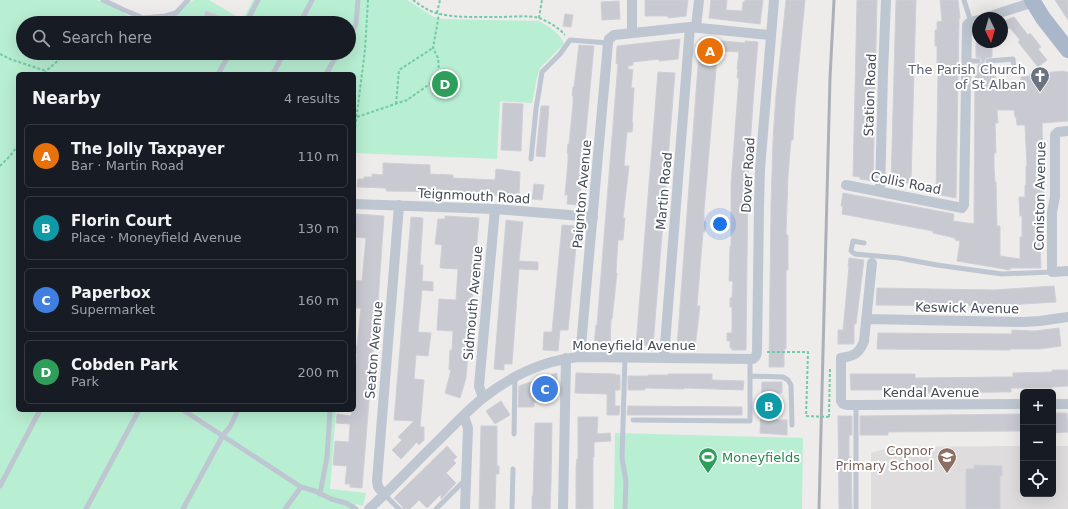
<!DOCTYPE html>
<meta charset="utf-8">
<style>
:root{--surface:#171b24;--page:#20242c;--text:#f1f3f6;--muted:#9ea1a6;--line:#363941;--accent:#8faeea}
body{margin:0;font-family:"DejaVu Sans",sans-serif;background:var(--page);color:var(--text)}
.controls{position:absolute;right:12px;bottom:12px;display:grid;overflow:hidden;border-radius:6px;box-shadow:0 4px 16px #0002}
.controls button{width:36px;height:36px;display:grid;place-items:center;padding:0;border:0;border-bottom:1px solid var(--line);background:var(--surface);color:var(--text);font:20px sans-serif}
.compass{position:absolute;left:972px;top:12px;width:36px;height:36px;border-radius:50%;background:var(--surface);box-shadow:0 4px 16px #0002;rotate:175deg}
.you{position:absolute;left:720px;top:224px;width:14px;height:14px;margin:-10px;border:3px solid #fff;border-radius:50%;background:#1a73e8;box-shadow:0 0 0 6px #1a73e833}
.badge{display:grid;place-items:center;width:26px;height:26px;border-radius:50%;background:var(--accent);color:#fff;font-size:13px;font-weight:700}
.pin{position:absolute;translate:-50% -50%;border:2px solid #fff;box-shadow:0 1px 4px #0006}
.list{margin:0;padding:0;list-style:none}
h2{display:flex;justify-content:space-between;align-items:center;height:52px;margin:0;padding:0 16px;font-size:17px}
h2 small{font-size:13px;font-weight:400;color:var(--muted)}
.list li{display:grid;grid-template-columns:26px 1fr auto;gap:12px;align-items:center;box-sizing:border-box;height:64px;margin:0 8px 8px;padding:0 8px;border:1px solid var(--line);border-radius:6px}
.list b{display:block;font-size:15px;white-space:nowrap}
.list p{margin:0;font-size:13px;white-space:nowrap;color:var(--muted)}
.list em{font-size:13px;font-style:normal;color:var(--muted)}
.icon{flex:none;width:22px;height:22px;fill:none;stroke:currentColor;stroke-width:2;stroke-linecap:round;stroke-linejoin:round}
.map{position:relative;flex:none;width:1068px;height:509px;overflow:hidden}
.search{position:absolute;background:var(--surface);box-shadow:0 4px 16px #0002;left:16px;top:16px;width:340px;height:44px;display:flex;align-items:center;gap:10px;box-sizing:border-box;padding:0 14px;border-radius:22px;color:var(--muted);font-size:15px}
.panel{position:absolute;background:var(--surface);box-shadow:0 4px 16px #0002;left:16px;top:72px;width:340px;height:340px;border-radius:6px}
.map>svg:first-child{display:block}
.education{fill:#dfdcdd}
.green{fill:#b8eed2;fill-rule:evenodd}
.building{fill:#c8c9d1;stroke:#cfd0d7;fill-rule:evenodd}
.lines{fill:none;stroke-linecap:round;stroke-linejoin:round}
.path{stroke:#70cba8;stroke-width:2;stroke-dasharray:3 2;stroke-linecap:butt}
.service{stroke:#bec6d1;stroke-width:5}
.minor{stroke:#bec6d1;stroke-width:10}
.primary{stroke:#aab7cb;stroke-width:16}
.rail{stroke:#adb0b6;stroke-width:3}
.path-bridge{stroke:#70cba8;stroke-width:2;stroke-dasharray:3 2;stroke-linecap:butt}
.labels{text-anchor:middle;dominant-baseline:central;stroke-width:4;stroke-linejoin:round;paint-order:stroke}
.worship-label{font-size:13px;fill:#5b616d;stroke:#fff;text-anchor:end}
.street-label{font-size:13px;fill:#444c58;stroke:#fff}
.education-label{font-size:13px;fill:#785e54;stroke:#fff;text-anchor:end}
.leisure-label{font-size:13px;fill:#27864d;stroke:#fff;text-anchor:start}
</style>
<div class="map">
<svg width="1068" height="509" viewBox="0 0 1068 509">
<rect width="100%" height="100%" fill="#eeebeb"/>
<!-- education -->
<path class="education" d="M1023,446V494H1053V446H1068V509H871V453L891,447Z"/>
<!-- green -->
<path class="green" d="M0,0H97L107,4L131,17L142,21L167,19L178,14L189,3L194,0H209L243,20L253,0H407L432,16L441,19L539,21C549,27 560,33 564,44L540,68L537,77L532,103L500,101L497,159L354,153V74H18V410H336L330,489L366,493L363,506L356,504L354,509H0ZM23,23H349V53H23Z
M615,433L803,438L802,509H614Z"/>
<!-- building -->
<path class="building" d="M645,0H688L686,16L668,18V16H645Z
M711,0H727L726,10L742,11L743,2H745V0H763L760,24L709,18Z
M786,0H805L795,104L793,140H791L788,175L786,235H788V270H786V349H784V367H769L771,206L773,141L776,95Z
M857,0H877L873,181L860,179V177L853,176Z
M896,0H916L911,183H904V187L891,185Z
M940,0H958L960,18H959L956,198L936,194L938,72H937V46H935V30H937V22L942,21Z
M1055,0H1068V20Z
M619,1L620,19L602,20L601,2Z
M206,11L236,22V23H207L202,21Z
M565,14L573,15L571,27L563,26Z
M1014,17L1028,35L1030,33L1041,47L1038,49L1047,60L1038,67L1018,42L1020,40L1010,28L1007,29L1004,21Z
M680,39L678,59L659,61V59L633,62V65L628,66V69L633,70L631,88H634L632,123H633L632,132H627L624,166H629L623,218H625L623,240H618L616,273H617L612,319H611L610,347L594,346L596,325H597L618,63L616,64L617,46Z
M700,39L745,43V41L758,42L754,89L748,176L746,350H732V348H730V341H727V333H732V307H730V298H732L733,281H729L730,246H731V184L739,78H737L738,69H737L739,52L721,51V57H717L704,211V221L706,222L705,232H703L701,256L697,306H700L695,348L677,347Z
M976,42H992V57L986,58L984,62L986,64L988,65V76L995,75L997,88H998V89L1021,87V77L1030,76V74L1064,71L1065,72H1068V121L1042,123L1044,193H1038L1041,268H1010V270L957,261L960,241L955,240V238L933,233V231L842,214L843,206H841L843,193L954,214L953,221L974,224L975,74H977L978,65L980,64L982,61L980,58L976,57ZM997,110H1014L1015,117H1016L1017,125H1025L1027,166H1026V185H1025V197H1019L1020,216H1022V237H1020V259L1000,256V226H997L996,182H995L994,166V153H996L995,123H998Z
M579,45L594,46L579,205L567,204L568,195H565L568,161V153H567L568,144H569L573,104V96H572L573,87H574Z
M658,72L675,73L653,346L636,345Z
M503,103L523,104L521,151L501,150Z
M541,106H549L545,157L536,156Z
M383,163L430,165V174L453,175V178L495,180L496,169L520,172L519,198L474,193H456V192L386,191V188L357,187L358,179H364V177H372V174L383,175Z
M534,184L544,185L542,200L532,199Z
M356,214L384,216L377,317L376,326H375L362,488L350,487V484H345L347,466L333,465L335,441L349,442L350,424L336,423L337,414L351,416L352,410H354V369L355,370L357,354H354V346H357L361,308H354V280L362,281L366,238L355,237Z
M445,216L479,218L466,378L460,398L445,393L451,370H449L450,350H452L453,331L437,330L439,299L456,300L458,269L441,268L440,267L442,245L435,244L438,219H445Z
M411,217L423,218L420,265H423L422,281L433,282V291L422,290L418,332L431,333L428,356L416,355L414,379L424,380L420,427H424V440L419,445L417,442L401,459L392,450L402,440L398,437L414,421L394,420Z
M506,220L523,222L519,261L538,262V270L519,269L512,364H504V370L494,369Z
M562,225L578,226L568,330H560L558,351L543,350L544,332H552Z
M849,258L864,260L856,324H854V344H838V330H843L849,267H848Z
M1054,286L1056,302L990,306L876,305L877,288L993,290Z
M1059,328L1061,346L1040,349H1010V350L877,349L878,333L1012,334V330L1035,331Z
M1052,370H1068V386L1052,387V388H1011V392H1003L917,393V390H851L850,374H915V378L1003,377H1013V373L1052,372Z
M557,373V397H549V399L541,400V402H534V407H518L519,386Z
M576,373L616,374V375H620V390H615V406H620L619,415H607V394L575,393Z
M668,374H712V380L744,381L743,390L684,388V389L645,388V390H628V376H648V375H668Z
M762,382H782V393H777L776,420H787V435L760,433Z
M501,401L510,415L495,424L486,411Z
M628,406L742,407V415H627Z
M1053,413H1067L1068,432L1055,433L1054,423H1053Z
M1023,414V431L888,432V435H860V416Z
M838,416H852V435H849V457H851L852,509H839Z
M578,417H598L597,434L610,433L611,441L594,442V457H593V509H576V468L577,459H578Z
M535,423H552L551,484L550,509H532V496H533Z
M481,426H497V466H499V474H496L495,509H479Z
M447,446L457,457L453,460L456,463L446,473L456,483L441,499V494L427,508L419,500L410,509H403L402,506L394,498Z
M974,465L1002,466V476H1000V509H966V469H974Z"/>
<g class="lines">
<!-- path -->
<path class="path" d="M413,0C421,6 430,12 440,14C458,18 481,17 499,17C510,17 529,15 539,18C548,21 559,28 565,35
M437,13L440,0
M539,18L542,0
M0,54L10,59L46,71
M45,74L46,71L67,53
M396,104L399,70L433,48
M357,117L407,100L434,81L439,71L438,58L433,48L439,14
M354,137L365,50L368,0
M0,166L10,156L18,145
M767,352H808L806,416
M829,417L830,368"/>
<!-- service -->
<path class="service" d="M103,0L124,10L143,18L165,16L176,13L188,0
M964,0L971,22
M246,23L258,0
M300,23L312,0
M349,39L356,24L358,0
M967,61H978
M988,61L1013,59L1014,69
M218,74L230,53
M273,74L284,53
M326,74L338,53
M531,159L536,109L542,72L560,54L570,40L608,43
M864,243L853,241L851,251L855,254L899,258L937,265L1002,274L1052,272
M625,357L622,458L626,481L625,509
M750,376L783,377L788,380L791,385L792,425
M856,405V509
M183,410L301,487L315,491L331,499L346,503L356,509
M633,420L750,421V359
M514,434L515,377
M0,486L40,410
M320,494L327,457L330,410
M384,494L399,509
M86,509L139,410
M183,509L223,435L230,427L238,410
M285,509L301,487
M436,509L465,480
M512,509L513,469"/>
<!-- minor -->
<path class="minor" d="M632,0V33
M984,18L1034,2
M696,27L699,0
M1068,131L1058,132L1055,135V197L1052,212V272L1068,271
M846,185L962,208L964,205L967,25L969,23L978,20
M880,191L883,73L886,0
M354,204L495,209L593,217
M872,263L864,341C859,354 854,356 841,358V401L843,404L847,405H856L1023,404
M866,319L1023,322L1040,321L1068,317
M580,357L608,43L609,39L614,35L690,27L770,35
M664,357L690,27
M483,398L479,386L495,209
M1053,404H1068
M464,416L468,428L465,509
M384,494L378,487L377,481L399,205
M369,509C393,487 415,463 439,440C453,426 467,411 483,398C511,376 544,360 580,357L753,359L756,356L757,352L759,207L760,169L774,0
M563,509L566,358"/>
<!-- primary -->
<path class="primary" d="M1032,0L1043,18L1068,50"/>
<!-- rail -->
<path class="rail" d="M819,509L830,78L834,0"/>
<!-- path-bridge -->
<path class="path-bridge" d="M806,416L829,417"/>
</g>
<!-- icons -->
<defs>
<g id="church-pin" transform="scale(1)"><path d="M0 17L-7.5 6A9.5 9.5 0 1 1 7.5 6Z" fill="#6b7280" stroke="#fff"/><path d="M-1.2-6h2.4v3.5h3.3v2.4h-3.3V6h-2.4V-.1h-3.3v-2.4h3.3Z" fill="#fff"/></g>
<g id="stadium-pin" transform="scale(1)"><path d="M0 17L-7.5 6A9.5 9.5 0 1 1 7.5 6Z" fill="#2e9e5b" stroke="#fff"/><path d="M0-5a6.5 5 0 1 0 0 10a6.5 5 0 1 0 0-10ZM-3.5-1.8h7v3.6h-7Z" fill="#fff"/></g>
<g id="school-pin" transform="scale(1)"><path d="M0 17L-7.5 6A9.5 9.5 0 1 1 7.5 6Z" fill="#8d6e63" stroke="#fff"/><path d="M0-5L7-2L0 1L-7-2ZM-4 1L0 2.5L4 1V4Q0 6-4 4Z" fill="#fff"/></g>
</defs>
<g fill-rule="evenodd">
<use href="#church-pin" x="1040" y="76"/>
<use href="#stadium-pin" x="708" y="457"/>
<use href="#school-pin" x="947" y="457"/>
</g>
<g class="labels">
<!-- worship labels -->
<g class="worship-label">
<text x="1026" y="69">The Parish Church<tspan x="1026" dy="15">of St Alban</tspan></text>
</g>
<!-- street labels -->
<g class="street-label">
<text transform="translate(870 95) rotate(-88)">Station Road</text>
<text transform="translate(748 175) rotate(-87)">Dover Road</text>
<text transform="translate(906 183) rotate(11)">Collis Road</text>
<text transform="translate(664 191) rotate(-85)">Martin Road</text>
<text transform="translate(582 194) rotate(-85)">Paignton Avenue</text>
<text transform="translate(474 196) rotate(3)">Teignmouth Road</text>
<text transform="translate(1040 196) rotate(-89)">Coniston Avenue</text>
<text transform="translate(473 303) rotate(-85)">Sidmouth Avenue</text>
<text transform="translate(967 308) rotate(1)">Keswick Avenue</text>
<text x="634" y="345">Moneyfield Avenue</text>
<text transform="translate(374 350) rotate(-85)">Seaton Avenue</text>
<text x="931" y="392">Kendal Avenue</text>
</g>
<!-- education labels -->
<g class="education-label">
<text x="933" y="450">Copnor<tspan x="933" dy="15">Primary School</tspan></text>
</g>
<!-- leisure labels -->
<g class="leisure-label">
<text x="722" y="457">Moneyfields</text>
</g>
</g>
</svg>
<div class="controls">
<button>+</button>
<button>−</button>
<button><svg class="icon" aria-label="locate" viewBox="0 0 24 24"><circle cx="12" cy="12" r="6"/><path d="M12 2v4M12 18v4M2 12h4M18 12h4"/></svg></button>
</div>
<svg class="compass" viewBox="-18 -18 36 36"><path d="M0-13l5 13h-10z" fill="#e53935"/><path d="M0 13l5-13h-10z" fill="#9ea1a6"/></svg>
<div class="you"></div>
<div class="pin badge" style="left:710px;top:51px;background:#e8710a">A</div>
<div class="pin badge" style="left:769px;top:406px;background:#0f9aa8">B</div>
<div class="pin badge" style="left:545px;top:389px;background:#3f7fe0">C</div>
<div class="pin badge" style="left:445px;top:84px;background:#2e9e5b">D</div>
<div class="search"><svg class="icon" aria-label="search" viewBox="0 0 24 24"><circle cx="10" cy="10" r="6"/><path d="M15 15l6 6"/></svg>Search here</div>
<section class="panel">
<h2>Nearby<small>4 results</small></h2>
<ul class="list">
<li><span class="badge" style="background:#e8710a">A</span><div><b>The Jolly Taxpayer</b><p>Bar · Martin Road</p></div><em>110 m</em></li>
<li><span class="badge" style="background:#0f9aa8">B</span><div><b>Florin Court</b><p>Place · Moneyfield Avenue</p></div><em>130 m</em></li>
<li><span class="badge" style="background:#3f7fe0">C</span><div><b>Paperbox</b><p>Supermarket</p></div><em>160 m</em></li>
<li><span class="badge" style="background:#2e9e5b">D</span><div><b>Cobden Park</b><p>Park</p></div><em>200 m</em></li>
</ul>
</section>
</div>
